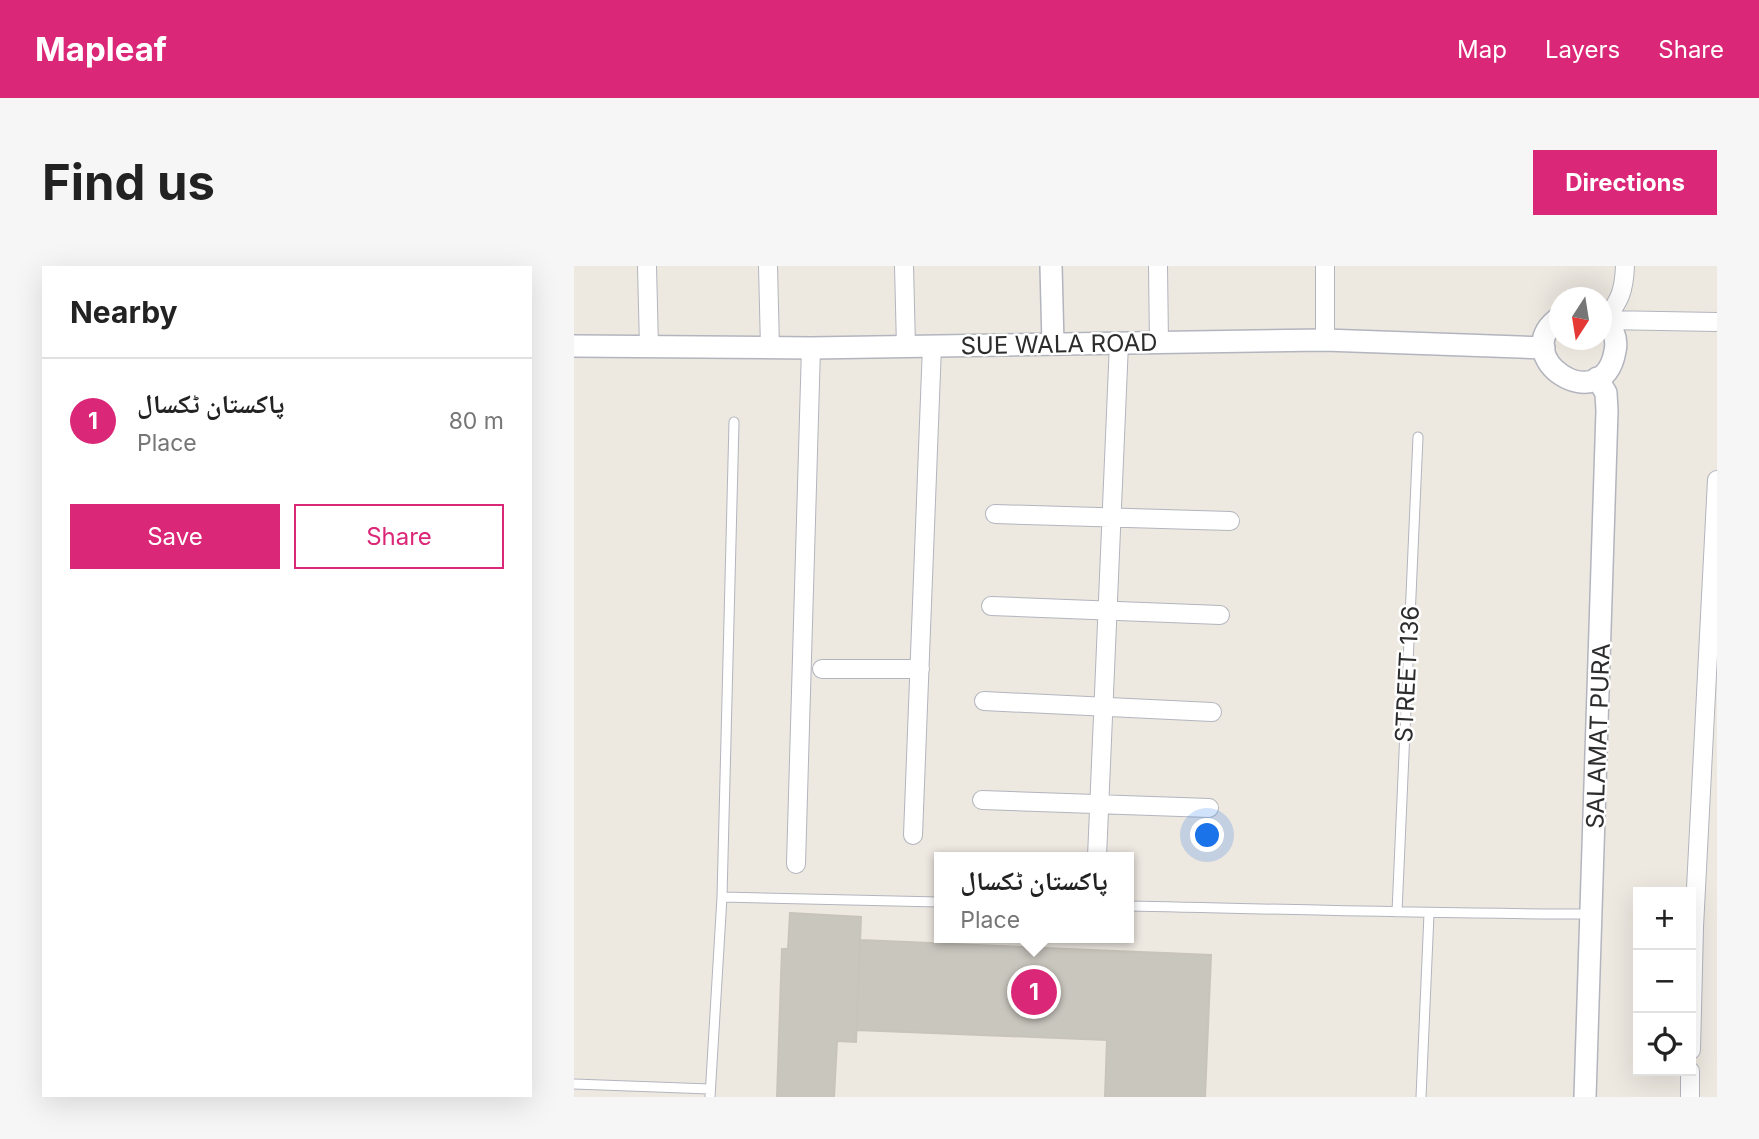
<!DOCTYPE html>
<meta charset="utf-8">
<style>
:root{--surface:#fff;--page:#f6f6f6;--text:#222;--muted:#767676;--line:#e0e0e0;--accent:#db2777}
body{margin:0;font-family:Inter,"Noto Naskh Arabic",sans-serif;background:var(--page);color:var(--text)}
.controls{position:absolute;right:21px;bottom:21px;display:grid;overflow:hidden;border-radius:0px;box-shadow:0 7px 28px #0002}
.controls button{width:63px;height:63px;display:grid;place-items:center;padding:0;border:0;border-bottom:2px solid var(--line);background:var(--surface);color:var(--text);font:35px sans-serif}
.compass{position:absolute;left:975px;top:21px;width:63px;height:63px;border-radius:50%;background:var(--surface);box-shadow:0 7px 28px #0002;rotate:192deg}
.you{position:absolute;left:634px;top:570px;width:24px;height:24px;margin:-18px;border:5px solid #fff;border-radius:50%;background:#1a73e8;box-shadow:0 0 0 10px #1a73e833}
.badge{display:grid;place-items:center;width:46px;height:46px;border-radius:50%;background:var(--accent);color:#fff;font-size:23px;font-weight:700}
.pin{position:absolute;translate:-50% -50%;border:4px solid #fff;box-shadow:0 2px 7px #0006}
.popup{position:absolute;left:360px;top:586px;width:200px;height:91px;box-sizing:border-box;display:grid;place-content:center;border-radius:0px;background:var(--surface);filter:drop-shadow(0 2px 5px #0005);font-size:23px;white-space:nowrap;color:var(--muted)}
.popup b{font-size:26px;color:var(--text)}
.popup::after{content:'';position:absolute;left:50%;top:100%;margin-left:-14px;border:14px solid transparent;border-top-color:var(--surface)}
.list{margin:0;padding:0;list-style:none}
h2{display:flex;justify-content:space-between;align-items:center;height:91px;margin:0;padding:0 28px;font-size:30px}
h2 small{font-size:23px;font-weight:400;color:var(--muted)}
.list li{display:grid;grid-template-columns:46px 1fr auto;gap:21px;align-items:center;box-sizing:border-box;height:126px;padding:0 28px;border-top:2px solid var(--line)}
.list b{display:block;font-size:26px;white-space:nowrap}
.list p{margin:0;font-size:23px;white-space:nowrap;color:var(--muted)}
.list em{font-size:23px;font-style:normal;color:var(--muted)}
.actions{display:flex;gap:14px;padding:21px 28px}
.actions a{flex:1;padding:16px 0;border:2px solid var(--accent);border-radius:0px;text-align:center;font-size:24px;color:var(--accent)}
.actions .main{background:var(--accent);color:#fff}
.icon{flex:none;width:38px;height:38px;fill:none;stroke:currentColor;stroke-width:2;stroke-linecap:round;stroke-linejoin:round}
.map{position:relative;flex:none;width:1143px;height:831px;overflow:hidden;border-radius:0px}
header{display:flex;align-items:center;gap:42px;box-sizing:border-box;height:98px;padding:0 35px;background:var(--accent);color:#fff}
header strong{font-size:33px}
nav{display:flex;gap:38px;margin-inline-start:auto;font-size:24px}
.intro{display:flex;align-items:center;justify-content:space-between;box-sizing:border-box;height:168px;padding:0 42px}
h1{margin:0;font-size:49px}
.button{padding:18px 32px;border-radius:0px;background:var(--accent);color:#fff;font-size:24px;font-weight:700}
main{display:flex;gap:42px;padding:0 42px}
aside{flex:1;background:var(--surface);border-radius:0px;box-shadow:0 7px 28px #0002}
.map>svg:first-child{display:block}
.building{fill:#c9c6be;stroke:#c8c4ba;stroke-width:2}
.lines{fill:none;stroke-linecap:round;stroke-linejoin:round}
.service-casing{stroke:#b3b5be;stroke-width:11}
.minor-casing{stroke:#b3b5be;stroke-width:20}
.tertiary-casing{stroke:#b3b5be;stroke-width:24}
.service{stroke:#fff;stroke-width:9}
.minor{stroke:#fff;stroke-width:18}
.tertiary{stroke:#fff;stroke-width:21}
.labels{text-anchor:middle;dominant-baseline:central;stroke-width:5;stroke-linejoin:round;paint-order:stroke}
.street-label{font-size:24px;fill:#2c2c2c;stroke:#fff}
</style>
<header>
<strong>Mapleaf</strong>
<nav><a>Map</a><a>Layers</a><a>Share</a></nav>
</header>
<div class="intro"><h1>Find us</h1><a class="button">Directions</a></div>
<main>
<aside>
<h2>Nearby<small></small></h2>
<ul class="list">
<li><span class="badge">1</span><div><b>پاکستان ٹکسال</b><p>Place</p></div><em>80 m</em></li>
</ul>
<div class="actions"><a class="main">Save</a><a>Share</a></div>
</aside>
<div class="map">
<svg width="1143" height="831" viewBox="0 0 1143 831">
<rect width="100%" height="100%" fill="#ede8e0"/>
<!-- building -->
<path class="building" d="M216,647L287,651L282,776L263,775L260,831H203L208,683H214Z
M286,674L637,689L631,831H531L533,774L283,764Z"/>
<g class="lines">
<!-- service casing -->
<g class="service-casing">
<path id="service" d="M148,631L160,156
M554,640C709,643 863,648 1017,648
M823,646L844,171
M0,818L136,823
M136,831L148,631L365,636
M847,831L855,648"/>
</g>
<!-- minor casing -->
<g class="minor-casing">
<path id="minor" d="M73,0L75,81
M194,0L196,82
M330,0L332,81
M584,0L585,77
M1031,54L1143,56
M1031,54C1046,34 1050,25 1051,0
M751,74V0
M421,248L656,255
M417,340L646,349
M248,403H346
M410,435L638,446
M408,534L635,542
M339,569L358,80
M523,591L545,77
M222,598L237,82
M1117,784L1120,661L1143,214
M1116,831V805"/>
</g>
<!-- tertiary casing -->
<g class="tertiary-casing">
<path id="tertiary" d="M477,0L479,78
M986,51C930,91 1029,155 1041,85C1044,72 1038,59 1028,52
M0,80L237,82L751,74L970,82
M1011,831L1033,145L1032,127L1023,112"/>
</g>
<!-- service -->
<use href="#service" class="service"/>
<!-- minor -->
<use href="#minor" class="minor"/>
<!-- tertiary -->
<use href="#tertiary" class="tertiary"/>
</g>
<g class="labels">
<!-- street labels -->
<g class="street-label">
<text transform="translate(485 78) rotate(-1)">SUE WALA ROAD</text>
<text transform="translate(833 408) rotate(-87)">STREET 136</text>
<text transform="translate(1024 470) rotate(-88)">SALAMAT PURA</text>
</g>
</g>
</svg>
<div class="controls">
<button>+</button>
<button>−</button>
<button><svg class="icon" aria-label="locate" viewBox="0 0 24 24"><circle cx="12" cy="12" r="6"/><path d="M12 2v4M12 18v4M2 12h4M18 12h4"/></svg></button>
</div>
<svg class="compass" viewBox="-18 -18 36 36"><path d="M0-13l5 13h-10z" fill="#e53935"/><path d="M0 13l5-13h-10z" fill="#767676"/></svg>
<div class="you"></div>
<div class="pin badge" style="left:460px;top:726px">1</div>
<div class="popup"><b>پاکستان ٹکسال</b>Place</div>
</div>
</main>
